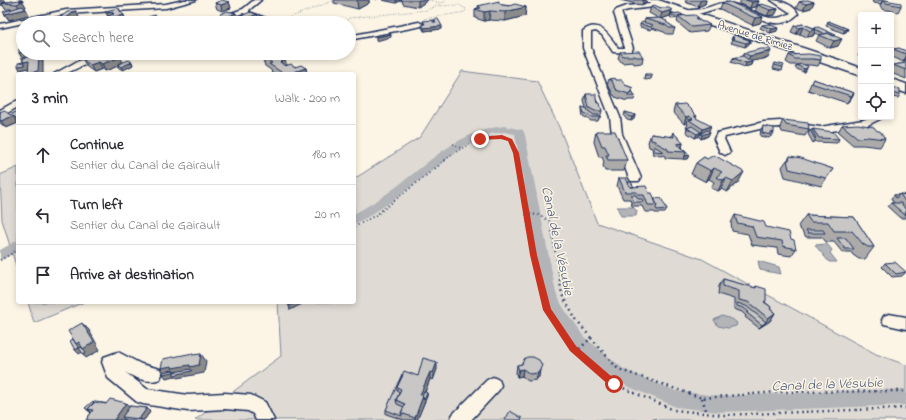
<!DOCTYPE html>
<meta charset="utf-8">
<style>
:root{--surface:#fff;--page:#f7f7f7;--text:#2b2b33;--muted:#7c7c81;--line:#e1e1e2}
body{margin:0;font-family:"Indie Flower",sans-serif;background:var(--page);color:var(--text)}
.controls{position:absolute;right:12px;top:12px;display:grid;overflow:hidden;border-radius:4px;box-shadow:0 2px 6px #0003}
.controls button{width:36px;height:36px;display:grid;place-items:center;padding:0;border:0;border-bottom:1px solid var(--line);background:var(--surface);color:var(--text);font:20px sans-serif}
.stop{position:absolute;width:12px;height:12px;margin:-9px;border:3px solid #c8321e;border-radius:50%;background:#fff}
.stop.end{background:#c8321e;border-color:#fff;box-shadow:0 1px 4px #0008}
.list{margin:0;padding:0;list-style:none}
h2{display:flex;justify-content:space-between;align-items:center;height:52px;margin:0;padding:0 16px;font-size:17px}
h2 small{font-size:13px;font-weight:400;color:var(--muted)}
.list li{display:grid;grid-template-columns:26px 1fr auto;gap:12px;align-items:center;box-sizing:border-box;height:60px;padding:0 16px;border-top:1px solid var(--line)}
.list b{display:block;font-size:15px;white-space:nowrap}
.list p{margin:0;font-size:13px;white-space:nowrap;color:var(--muted)}
.list em{font-size:13px;font-style:normal;color:var(--muted)}
.icon{flex:none;width:22px;height:22px;fill:none;stroke:currentColor;stroke-width:2;stroke-linecap:round;stroke-linejoin:round}
.map{position:relative;flex:none;width:906px;height:420px;overflow:hidden}
.search{position:absolute;background:var(--surface);box-shadow:0 2px 6px #0003;left:16px;top:16px;width:340px;height:44px;display:flex;align-items:center;gap:10px;box-sizing:border-box;padding:0 14px;border-radius:22px;color:var(--muted);font-size:15px}
.panel{position:absolute;background:var(--surface);box-shadow:0 2px 6px #0003;left:16px;top:72px;width:340px;height:232px;border-radius:4px}
.map>svg:first-child{display:block}
.green{fill:#dfdbd4;stroke:#7d8599}
.water{fill:#b2b4b8;stroke:#767f94}
.lines{fill:none;stroke-linecap:round;stroke-linejoin:round}
.canal{fill:#b2b4b8;fill-rule:evenodd}
.street-casing{stroke:#1b2f5e;stroke-width:3}
.secondary-casing{stroke:#1b2f5e;stroke-width:3}
.path-far3{stroke:#1b2f5e;stroke-width:1;stroke-dasharray:0.5 2;stroke-linecap:butt}
.path-far2{stroke:#1b2f5e;stroke-width:1.5;stroke-dasharray:1 2.5;stroke-linecap:butt}
.path-far1{stroke:#1b2f5e;stroke-width:2;stroke-dasharray:1 3;stroke-linecap:butt}
.path{stroke:#1b2f5e;stroke-width:2.5;stroke-dasharray:1.5 4;stroke-linecap:butt}
.street{fill:#fcf5e5;fill-rule:evenodd}
.secondary{fill:#fcf5e5;fill-rule:evenodd}
.wall{fill:#acabaa;stroke:#1b2f5e}
.shaded-wall{fill:#8c8b8b;stroke:#1b2f5e}
.building{fill:#c8c7c6;stroke:#1b2f5e}
.route{fill:#c8321e}
.labels{text-anchor:middle;dominant-baseline:central;stroke-width:3;stroke-linejoin:round;paint-order:stroke}
.far-street-label{font-size:11px;fill:#1b2f5e;stroke:#fcf5e5}
.water-label{font-size:14px;font-style:italic;fill:#485779;stroke:#fcf5e5}
</style>
<div class="map">
<svg width="906" height="420" viewBox="0 0 906 420">
<rect width="100%" height="100%" fill="#fcf5e5"/>
<filter id="ink" filterUnits="userSpaceOnUse"><feTurbulence type="fractalNoise" baseFrequency=".025" numOctaves="2"/><feDisplacementMap in="SourceGraphic" scale="8" xChannelSelector="R" yChannelSelector="G"/><feConvolveMatrix kernelMatrix="1 2 1 2 8 2 1 2 1" color-interpolation-filters="sRGB"/></filter>
<g filter="url(#ink)">
<!-- green -->
<path class="green" d="M462,71L537,81L559,127L597,223L702,259L876,354L906,365V420H195L281,356L278,302H354V179L420,137Z
M18,167V272L2,220L0,175Z
M28,302H84L34,323Z"/>
<!-- water -->
<path class="water" d="M617,207H633L637,211L636,216H621Z
M827,244L832,250L830,253L837,262H829L815,245Z
M758,261L779,267L781,274L760,270Z
M722,316L732,319L737,323L736,326L728,328L718,326L714,320Z"/>
<g class="lines">
<!-- canal -->
<path class="canal" d="M504,126L523,130L525,135L556,293L563,307L584,337L625,370L676,391L719,396L906,389V405L719,412L676,407L613,380L574,347L553,315L542,293L515,134L504,132L490,134L465,145L395,199L366,218L354,224V214C370,205 386,195 400,184C434,158 460,131 504,126Z
M18,240V251L0,261V250Z"/>
<!-- street casing -->
<g class="street-casing">
<path id="street" d="M184,0H196L166,8L66,14L0,28V24L66,10L166,4Z
M254,0H261L249,10V12L279,23H268L243,13L213,23H202L243,9Z
M771,0C780,0 795,5 798,14C774,38 752,8 727,7C716,6 692,20 683,13C688,9 697,10 703,9C711,7 719,2 727,3C753,5 765,28 791,13Z
M662,3L664,4V6L628,10L621,12L633,48L630,53L613,52L602,35L596,31L591,32V48L620,117L622,134L641,178L639,181H631L629,178L612,134L610,117L583,48V31C599,18 610,37 618,48H625L614,13L616,10L627,6Z
M419,22L423,24L422,26L349,40V36Z
M105,53H117L82,66L65,74H54L76,62Z
M18,100V107L0,117V110Z
M871,117H884L868,125L820,133L780,127L764,128L725,137L724,139L730,152L725,155L720,152L714,139L717,133L764,122L780,121L820,127L863,120Z
M889,314L906,317V329L884,324L882,320L884,316Z
M118,352L141,364L160,369L162,374L160,379C148,384 135,378 125,372L147,389L188,395L225,393L251,395L265,402L274,420H256L253,414L248,411L225,409L188,411L143,404L137,402L108,378L102,362L104,357Z
M493,377L499,380L501,385L499,390L471,420H450L453,414L487,380Z"/>
</g>
<!-- secondary casing -->
<g class="secondary-casing">
<path id="secondary" d="M644,0H658L839,60L861,68V76L672,12L646,2Z
M891,79L906,84V93L891,88Z"/>
</g>
<!-- path-far3 -->
<path class="path-far3" d="M374,0H377
M429,0L441,3L443,0
M442,3L448,0
M424,19L465,12L466,9L459,5L438,6
M283,20L335,0
M283,20L291,23
M344,23L349,18L427,10L442,3"/>
<!-- path-far2 -->
<path class="path-far2" d="M453,144L461,148
M445,160C464,146 486,131 510,140L516,153L517,160"/>
<!-- path-far1 -->
<path class="path-far1" d="M517,159L533,255L538,275
M526,214L539,215L550,221L559,275
M354,227L376,215L447,159
M0,260L18,250"/>
<!-- path -->
<path class="path" d="M538,274L547,310L573,349L614,384L674,410L723,415L906,408
M559,274L562,295L576,320L591,338L576,352
M591,338L618,369L702,398L777,392L906,391
M702,398L707,413"/>
<!-- street -->
<use href="#street" class="street"/>
<!-- secondary -->
<use href="#secondary" class="secondary"/>
</g>
<!-- wall -->
<path class="wall" d="M4,0L6,2L22,0L26,7L24,8L29,15L9,20L3,12L12,9H5L3,5H0Z
M334,0H369V3L358,9L334,3Z
M382,0H402L396,3Z
M402,0H428L418,7L403,4Z
M620,0H646L645,2L642,5L636,4Z
M686,0H706L705,4L698,7L685,2Z
M741,0H756L759,1L756,7L750,8L739,4Z
M872,0H883L881,4L873,3Z
M883,0H886L901,6L898,12L882,9L880,5Z
M229,2L231,8L222,11L217,9L215,3Z
M799,2H814L811,8L803,10L796,8Z
M499,3L502,5L526,7L525,16L505,21L489,20L484,21L475,18V9L478,8V6Z
M722,3L763,17L760,23L752,25L720,9Z
M758,5L778,9L775,15L767,16L755,11Z
M651,7L661,8L672,10L670,16L661,19L675,28L673,34H667L664,32L652,28L650,30L640,27V24L644,23L645,19L658,18L649,13Z
M257,14L258,17L252,20L259,23H248V21L236,22V20L229,23H225L221,22L219,16L237,18Z
M671,14L683,15L682,16L699,18V20L702,22L710,25L707,31L690,33L677,22L678,18L673,19L670,17Z
M148,17L158,19L166,23H150Z
M434,19L442,29L424,31L422,27V24H424L423,21L434,22Z
M828,21L848,29L846,32L843,33L826,26Z
M803,24L835,36L838,46L830,48L816,41L819,35L815,33L813,36L807,37L800,34H796L791,32L794,26Z
M762,25L777,31L770,33L760,28Z
M732,37L751,41L749,44L745,47L731,43L732,41L731,40Z
M893,49L906,51V61L903,62L891,56V52Z
M861,50V58L858,56Z
M620,52L643,57L642,63L634,64L633,62L622,63L618,58Z
M23,53H51L44,56H40L43,62L28,68L20,70L23,62Z
M744,53L768,58L751,61L752,62L751,65L745,67L731,62L733,58L743,56Z
M789,55L821,60L818,66L810,65H805L807,68L805,72H803L795,68L797,65H791L786,62Z
M262,56L287,65L306,68L307,74H273L272,73L271,70L265,66Z
M120,57L123,63L132,62L133,65L123,70L119,68L118,66L105,71L102,69L94,72L87,67L83,60Z
M775,63L783,67L782,71L773,69Z
M906,63V79L891,73V69L893,65Z
M645,74L652,76L651,79L645,80L644,78Z
M609,79L616,80L625,85L633,88L632,91L635,96L634,100H628L627,101L615,97V96L613,95L610,88L607,86Z
M813,79L854,93L850,100L847,103L808,90Z
M891,87L900,95L898,98L891,97Z
M586,94L596,99L602,111L600,118H599L598,121H591L583,116L582,111V108H586L584,101Z
M675,105L697,116L696,118L708,131V136L701,139L699,137V136L695,138L686,132L687,128H686L688,124L687,123L684,124L673,112Z
M18,111V123L6,128L0,123V112L10,115Z
M625,112L635,115L634,119L631,121L627,120L624,116Z
M783,120L809,129L805,136L782,132L780,127Z
M842,125L877,131L885,139L880,147L863,145H853L838,132Z
M763,126L774,133L772,136H771L769,138L760,136L761,129Z
M813,129L839,139L837,143L816,142L815,140L813,143L808,134L810,130H812Z
M596,131L627,160L624,171H605L603,166L604,162L602,157H599L594,142Z
M673,132L683,143L682,147L690,155L688,159H683L665,158V156L663,155L662,156L653,155L652,148L649,147L648,142L651,134L671,137Z
M790,156L833,169L821,186L785,177L782,167L787,160H788Z
M704,157L738,183L727,192L721,189L718,191L711,188L714,182L709,179L706,182L691,174L696,163Z
M619,178L628,182L634,187L649,193L654,199L667,209L665,213H655L654,212H645L642,206H632L630,199H623L617,186Z
M900,194L906,195V218H900L888,207L891,203H894L891,198L894,195H899Z
M735,215L766,227L791,239L796,249L791,256L778,254L777,248L752,245L748,234L732,231L731,223Z
M806,215L854,217L874,247L865,259H859L853,255L851,252H842L834,242H826L822,237H806L798,226Z
M885,263L906,272L902,276L892,277L882,267Z
M723,279L755,288L756,286L766,300L765,302L771,307L770,309L775,313L770,321L759,328L745,317L746,316L742,312L734,309V299L718,294L719,286Z
M533,357L539,377L536,380L528,381L522,376L517,377L516,373L517,365L522,364Z
M437,369L433,380L430,379L425,392L427,393V396L417,420H404L386,414V410L403,375L418,376Z
M94,402L147,408L150,412L144,420H86L91,413L85,408Z"/>
<!-- shaded-wall -->
<path class="shaded-wall" d="M0,0H4L6,3H2L3,5H0Z
M21,0H22L26,7L20,10L17,4Z
M358,0H369V3L358,9L357,1Z
M396,0H402L396,3Z
M419,0H428L418,7V1Z
M643,0H646L645,2L642,5Z
M702,0H706L705,4L698,7L700,1Z
M759,1L756,7L750,8L752,2Z
M229,2L231,8L222,11L221,5Z
M814,2L811,8L803,10L806,4Z
M526,7L525,16L505,21V12Z
M26,9L29,15L9,20L5,14Z
M778,9L775,15L767,16L770,10Z
M119,10H120L122,15H124L126,21L116,23H112L108,16L110,19H109L106,13L112,12L114,17Z
M672,10L670,16L660,19L662,13Z
M76,11L79,17L72,23H59Z
M490,11L489,20L484,21V12Z
M236,13L237,19H235L236,20L229,23H227L225,18Z
M257,14L258,17L247,22L246,19Z
M155,17H157L159,22L165,21L166,23H155Z
M763,17L760,23L752,25L755,18Z
M111,21L112,23H105L104,22Z
M442,26V29L424,31V28Z
M803,27L800,34H796L799,28Z
M778,28L777,31L770,33L772,29Z
M816,29L813,36L807,37L810,31Z
M848,29L846,32L843,33L845,30Z
M391,34V37L376,41V37Z
M842,39L838,46L830,48L834,41Z
M751,41L749,44L745,47L746,43Z
M771,51L768,58L747,62L750,56Z
M23,52V53H38L43,62V74H28V73L39,56L23,60L19,53Z
M42,53H51L44,56Z
M120,57L124,64H118V66L105,71L102,64Z
M906,57V61L903,62Z
M285,60L288,70L280,62Z
M29,61L33,67L20,70L18,66L23,62Z
M99,62L102,69L94,72L90,65Z
M132,62L133,65L123,70L121,67Z
M752,62L751,65L745,67L746,63Z
M306,68L307,74H288Z
M807,68L805,72H803L804,69Z
M854,93L850,100L847,103L851,96Z
M635,115L634,119L631,121L632,117Z
M13,116L18,123L6,128L1,121Z
M689,116L687,123L684,124L686,117Z
M711,126L708,133L710,132L708,136L701,139L702,135L701,134L703,129Z
M701,132L699,136L695,138L697,134Z
M683,143L681,151L677,144Z
M690,155L688,159H683L685,156Z
M714,168L709,179L706,182L711,171Z
M744,172L738,183L727,192L733,181Z
M726,178L721,189L718,191L723,180Z
M297,302H301L302,304L290,310L289,306Z
M775,313L770,321L759,328L762,325L766,322L768,318Z
M82,323L89,330L100,350L86,358L83,354L84,351L79,354L75,350L76,344L79,342Z
M201,354L206,361L204,373L177,378L175,376L166,378L163,374H165L161,368Z
M437,362V369L433,380V373Z
M523,369L522,376L517,377L519,370Z
M540,370L539,377L536,380L538,373Z
M430,372V379L422,399L420,395Z
M427,393V396L417,420H415V418L423,396Z
M126,403L133,410L122,417L125,420H114Z
M147,408L150,412L144,420H140L139,419Z"/>
<!-- building -->
<path class="building" d="M19,0H21L19,1H23L17,4L2,3Z
M222,0L229,2L221,5L215,3Z
M746,0H756L759,1L752,2Z
M806,0H808L814,2L806,4L799,2Z
M884,0L901,3V6L886,3Z
M499,1V3L502,5L509,6L515,4L526,7L505,12L490,11L484,12L475,9L481,8L478,6Z
M730,2L763,17L755,18L722,3Z
M762,4L778,9L770,10L758,5Z
M654,5L661,8H669L672,10L662,13L651,7Z
M22,6L26,9L5,14L3,12Z
M119,8L120,10H119L124,15L109,18L108,16L114,14L112,12L106,13L105,11Z
M76,11L59,23H54L67,12Z
M227,11L236,13L225,18L219,16L220,14Z
M250,12L257,14L246,19H235Z
M679,13L683,15L673,16L671,14Z
M155,15L157,17H155L165,21L155,23L150,20L148,19L150,18L148,17Z
M695,15L699,18H696L702,22H705L710,25L692,27L678,16Z
M659,18L667,21L666,22L675,28H669L666,25L645,19Z
M110,19L111,21L104,22L103,20Z
M252,19L259,22L251,23L248,22L247,20Z
M434,19H438L442,26L424,28L422,24H425L423,21L433,20V22H436Z
M828,21L848,29L845,30L828,23Z
M642,22L653,25L651,27L640,24Z
M769,24L778,28L772,29L762,25Z
M803,24L816,29L810,31L803,27L799,28L794,26Z
M818,27L836,35L833,36L828,33L825,34L813,28Z
M389,33L391,34L376,37L375,36Z
M828,33L842,39L834,41L819,35Z
M735,35L751,41L746,43L732,39L734,38L732,37Z
M23,48V52L19,53V49Z
M899,48L906,51V54L893,49Z
M761,49H770L771,51L750,56L744,53Z
M639,51L643,57H636L635,56H623L620,52Z
M271,53L285,60L280,62L285,66L291,64L295,67L301,65L306,68L288,74H284L269,64L272,63L262,56Z
M809,54L821,56V60L814,59H795L789,55Z
M39,55L38,71L28,73L29,61L23,62V58Z
M99,55L105,59L117,55L120,57L102,64L99,62L90,65L83,60Z
M743,56L752,62L746,63L733,58Z
M129,60L132,62L121,67L118,64Z
M23,62L25,65L18,66V63Z
M775,63L784,65L783,67L774,65Z
M906,63V70L893,65Z
M802,64L808,66L807,68L804,69L797,65Z
M645,74H651L652,76H646Z
M615,78L616,80H622L625,85L633,88L629,94L616,90L617,89L615,88L612,81L609,79Z
M813,79L854,93L851,96L811,83Z
M891,87L900,89V95L891,93Z
M632,91L635,96H628V95Z
M586,94H596V99L597,103H600L602,111H595L589,108Z
M685,104L697,116H694L696,118L711,126L703,129L689,120L693,119L689,116L686,117L675,105Z
M582,108H587L588,111L594,115H599V117H592L584,113Z
M4,110L10,115L18,111V117L16,118L13,116L1,121L0,120V112Z
M625,112L635,115L632,117L628,116Z
M783,120L808,123L809,129L786,125Z
M858,124L874,127L877,131H880L885,139L868,137L858,138L842,125Z
M692,126L701,132L697,134L687,128Z
M763,126L774,128V133L771,132V135L762,133Z
M813,129L833,132L839,139L819,138Z
M707,130L710,132L702,135L700,134Z
M810,130H812L816,138L815,139Z
M596,131H615L627,160H608L606,155H609L605,146H602Z
M673,132L683,143L677,144L686,152L668,151V149L655,142V141L651,140V134L674,137Z
M654,146L664,152L654,151Z
M680,147H682L690,155L685,156L686,152Z
M714,155L744,172L733,181L726,178L723,180L716,177L722,172L714,168L711,171L696,163L704,157L707,159Z
M790,156L801,158L833,169L826,178L789,169L787,160H789Z
M619,178H626L630,187L646,186L649,193H652L657,205H648L644,195H639L637,192H625Z
M628,182H631L634,187H630Z
M900,194L906,195V203Z
M631,195H636L638,199H642L643,202H634Z
M894,195H899L896,198Z
M661,198L667,209L657,210L656,208L657,205L654,199Z
M891,203H901L906,210V214H904Z
M735,215L764,222L766,227L789,232L791,239L794,240L796,249L783,246L782,241L756,237L752,226L737,223Z
M806,215L854,217L874,247H868L863,244L852,231H834L828,222H811Z
M806,230H823L825,233H808Z
M837,238H846L854,249H845Z
M895,262L906,272L896,274L885,263Z
M18,265V270L16,266Z
M723,279L756,288V286L766,289V300L764,302L771,307L770,309L775,313L768,318L748,302L739,300V291L723,286Z
M287,302H297L289,306Z
M737,303L746,306L766,322L762,325L747,313L749,312L744,308L737,306Z
M82,323L94,342L83,349L79,342L76,344L68,331Z
M73,339L76,344L79,348L75,350L70,341Z
M82,347L86,352L83,354L79,348Z
M193,353L192,355L201,354L199,365L190,367V365L172,368V366L161,368L163,359Z
M527,357H533L539,360L542,365L540,370L538,373L530,374L523,369L519,370L517,365L522,364L524,359Z
M423,358L437,362L433,373L430,372L420,395L423,396L415,418L401,413L405,404L396,400L401,389L397,387L404,371L418,376Z
M191,369L192,371L174,375V372Z
M173,370L174,372L163,374V372Z
M402,374L403,375L397,387V391L400,392L396,400L397,404L404,407L401,413L402,416L386,410Z
M424,391L427,393L424,400L423,396H422Z
M110,399L126,403L114,420H86L93,410L88,409L95,402L106,404Z
M93,401L94,402L88,409L91,412L85,408Z
M130,406L147,408L139,419L122,417Z
M510,411L522,418L521,420H505Z
M656,419L657,420H648Z"/>
</g>
<!-- route -->
<path class="route" d="M502,135L512,139L519,153L537,255L551,309L576,346L618,382L619,384L618,387L614,389L611,387L570,351L543,310L530,255L513,153L508,141L501,139L480,140L478,139L480,137Z"/>
<g class="labels">
<!-- far-street labels -->
<g class="far-street-label">
<text transform="translate(755 36) rotate(17)">Avenue de Rimiez</text>
</g>
<!-- water labels -->
<g class="water-label">
<text transform="translate(557 241) rotate(78)">Canal de la Vésubie</text>
<text transform="translate(827 385) rotate(-2)">Canal de la Vésubie</text>
</g>
</g>
</svg>
<div class="controls">
<button>+</button>
<button>−</button>
<button><svg class="icon" aria-label="locate" viewBox="0 0 24 24"><circle cx="12" cy="12" r="6"/><path d="M12 2v4M12 18v4M2 12h4M18 12h4"/></svg></button>
</div>
<div class="stop" style="left:614px;top:384px"></div>
<div class="stop end" style="left:480px;top:139px"></div>
<div class="search"><svg class="icon" aria-label="search" viewBox="0 0 24 24"><circle cx="10" cy="10" r="6"/><path d="M15 15l6 6"/></svg>Search here</div>
<section class="panel">
<h2>3 min<small>Walk · 200 m</small></h2>
<ul class="list">
<li><svg class="icon" aria-label="ahead" viewBox="0 0 24 24"><path d="M12 20V5M6 11l6-6 6 6"/></svg><div><b>Continue</b><p>Sentier du Canal de Gairault</p></div><em>180 m</em></li>
<li><svg class="icon" aria-label="left" viewBox="0 0 24 24"><path d="M17 20v-9H6M10 6l-5 5 5 5"/></svg><div><b>Turn left</b><p>Sentier du Canal de Gairault</p></div><em>20 m</em></li>
<li><svg class="icon" aria-label="arrive" viewBox="0 0 24 24"><path d="M6 21V4h12l-3 4 3 4H6"/></svg><div><b>Arrive at destination</b></div></li>
</ul>
</section>
</div>
